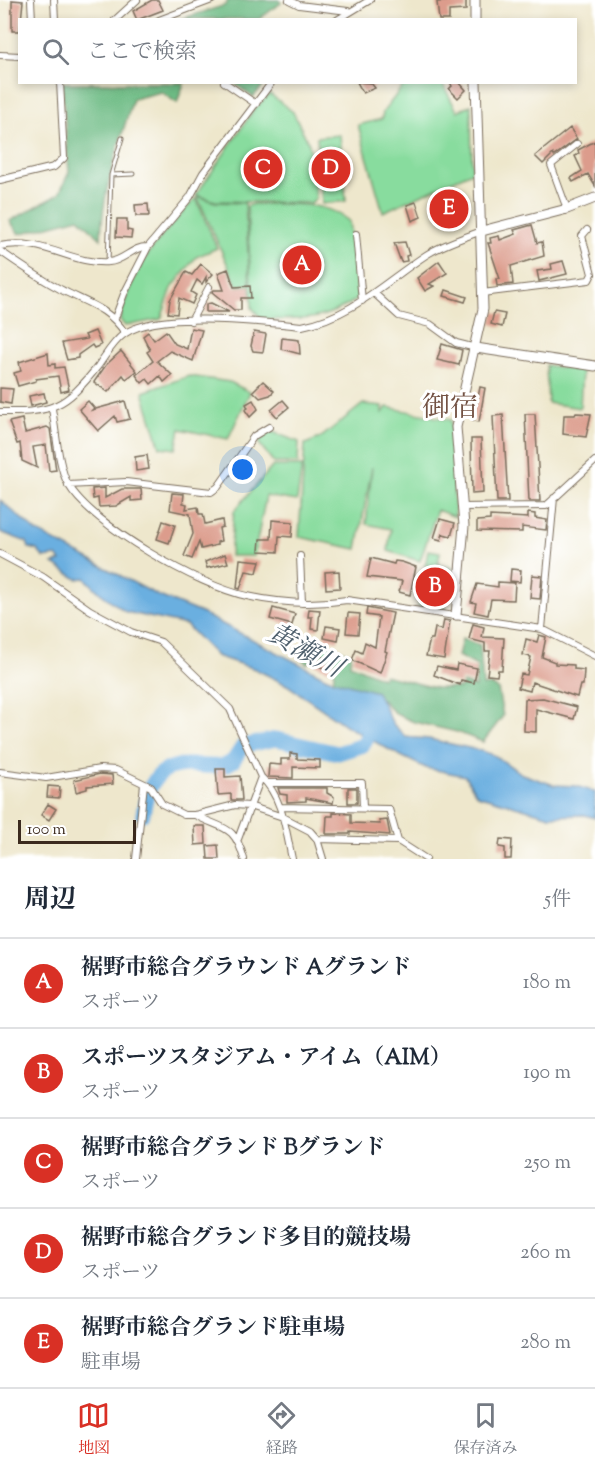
<!DOCTYPE html>
<html lang="ja">
<meta charset="utf-8">
<style>
:root{--surface:#fff;--page:#f6f6f7;--text:#1f2937;--muted:#747a83;--line:#e0e1e3;--accent:#d93025}
body{margin:0;font-family:"Sorts Mill Goudy","Noto Serif JP",serif;background:var(--page);color:var(--text)}
.scale{position:absolute;left:18px;bottom:15px;width:118px;box-sizing:border-box;padding-left:6px;border:3px solid #3b2a1e;border-top:0;font-size:16px;line-height:21px;white-space:nowrap;color:#3b2a1e;-webkit-text-stroke:4px #fff;paint-order:stroke}
.you{position:absolute;left:243px;top:470px;width:21px;height:21px;margin:-15px;border:4px solid #fff;border-radius:50%;background:#1a73e8;box-shadow:0 0 0 9px #1a73e833}
.badge{display:grid;place-items:center;width:39px;height:39px;border-radius:50%;background:var(--accent);color:#fff;font-size:20px;font-weight:700}
.pin{position:absolute;translate:-50% -50%;border:3px solid #fff;box-shadow:0 2px 6px #0006}
.list{margin:0;padding:0;list-style:none}
h2{display:flex;justify-content:space-between;align-items:center;height:78px;margin:0;padding:0 24px;font-size:26px}
h2 small{font-size:20px;font-weight:400;color:var(--muted)}
.list li{display:grid;grid-template-columns:39px 1fr auto;gap:18px;align-items:center;box-sizing:border-box;height:90px;padding:0 24px;border-top:2px solid var(--line)}
.list b{display:block;font-size:22px;white-space:nowrap}
.list p{margin:0;font-size:20px;white-space:nowrap;color:var(--muted)}
.list em{font-size:20px;font-style:normal;color:var(--muted)}
.icon{flex:none;width:33px;height:33px;fill:none;stroke:currentColor;stroke-width:2;stroke-linecap:round;stroke-linejoin:round}
.map{position:relative;flex:none;width:595px;height:859px;overflow:hidden}
.search{position:absolute;background:var(--surface);box-shadow:0 3px 9px #0003;left:18px;right:18px;top:18px;height:66px;display:flex;align-items:center;gap:15px;box-sizing:border-box;padding:0 21px;border-radius:0px;color:var(--muted);font-size:22px}
.sheet{height:528px;background:var(--surface)}
nav{display:flex;justify-content:space-around;align-items:center;box-sizing:border-box;height:84px;border-top:2px solid var(--line);background:var(--surface);font-size:16px;color:var(--muted)}
nav a{display:grid;justify-items:center;gap:3px}
nav .on{color:var(--accent)}
.map>svg:first-child{display:block}
.green{fill:#88dc9e;stroke:#62835e;stroke-width:1.5}
.forest{fill:#6ebc85;stroke:#547352;stroke-width:1.5}
.water{fill:#6aafe0;stroke:#526c7f;stroke-width:1.5}
.lines{fill:none;stroke-linecap:round;stroke-linejoin:round}
.river{stroke:#6aafe0;stroke-width:15}
.building{fill:#dc9c8c}
.lane-casing{stroke:#7a6c5b;stroke-width:5}
.street-casing{stroke:#7a6c5b;stroke-width:8}
.secondary-casing{stroke:#7a6c5b;stroke-width:11}
.lane{stroke:#fff;stroke-width:3}
.street{stroke:#fff;stroke-width:6}
.secondary{stroke:#fff;stroke-width:9}
.labels{text-anchor:middle;dominant-baseline:central;stroke-width:6;stroke-linejoin:round;paint-order:stroke}
.water-label{font-size:27px;font-style:italic;fill:#4e5f6c;stroke:#fff}
.quarter-label{font-size:28px;fill:#735244;stroke:#fff}
</style>
<div class="map">
<svg width="595" height="859" viewBox="0 0 595 859">
<rect width="100%" height="100%" fill="#fff"/>
<filter id="ink" filterUnits="userSpaceOnUse"><feTurbulence type="fractalNoise" baseFrequency=".0167" numOctaves="2"/><feDisplacementMap in="SourceGraphic" scale="12" xChannelSelector="R" yChannelSelector="G"/><feConvolveMatrix kernelMatrix="1 2 1 2 8 2 1 2 1" color-interpolation-filters="sRGB"/></filter>
<filter id="wash" filterUnits="userSpaceOnUse"><feTurbulence type="fractalNoise" baseFrequency=".008" numOctaves="4" result="noise"/><feDisplacementMap in="SourceGraphic" scale="24" xChannelSelector="R" yChannelSelector="G"/><feGaussianBlur stdDeviation="1.35" result="paint"/><feColorMatrix in="noise" values="0 0 0 0 0 0 0 0 0 0 0 0 0 0 0 0 0 1.4 0 .05"/><feComposite in="paint" operator="in"/></filter>
<g filter="url(#wash)">
<rect width="100%" height="100%" fill="#eee7cc"/>
<!-- green -->
<path class="green" d="M406,82L442,83L457,111L471,105L472,172L383,212L358,125L382,119L383,112Z
M270,94L293,112L309,144L316,198L311,203L215,201L196,195L255,108Z
M340,135L346,201L322,204L317,137Z
M197,196L215,202L245,203L250,285L237,286Z
M196,198L217,248L196,257L172,288L161,319L125,326L120,320C132,265 159,238 196,198Z
M253,204C285,205 323,199 349,221L358,299C320,322 305,320 262,319L252,308L247,206Z
M546,365L582,371L580,408L548,403Z
M189,376L230,382L250,392L228,439L180,429L176,449L160,447L143,392Z
M363,404L383,406L382,414L387,407L451,420L455,517L437,510L420,561L388,551L391,529L366,524L372,467L357,549L299,537L305,444L320,438Z
M270,431L299,442L298,463H274L258,442Z
M273,466H302L297,501L266,496L254,556H230L234,511Z
M428,550L440,552L438,565L452,568L444,611L418,606Z"/>
<!-- forest -->
<path class="forest" d="M228,0H280L281,3L259,19H181L226,5Z
M62,83H184L177,103L161,92L133,99C119,144 102,191 101,239L79,218L19,234L10,221L59,194L69,172Z
M234,83H266L253,97Z
M462,639L480,645L483,686L490,685L498,689L503,716L483,742L457,732L414,722L396,714L381,699L333,683L335,661L316,655L307,664L296,654L326,644L351,654L350,664L382,678L384,675L436,688H461L463,683L475,687L477,666L458,656Z"/>
<!-- water -->
<path class="water" d="M0,500L37,532L159,596L201,613L327,678L377,692L393,724L406,737L429,739L478,750L494,755L522,774L554,785L576,786L595,792V818L585,815L550,816L477,795L465,776L426,768L399,755L348,727L287,685L255,669L216,656L186,625L126,612L100,593L85,578L77,579L53,564L61,561L57,556L44,558L37,550L29,548L27,542L0,532Z"/>
<g class="lines">
<!-- river -->
<path class="river" d="M143,814C147,787 156,765 189,765C202,765 213,768 226,765L233,761L243,746L276,739L338,753L363,745L376,722"/>
</g>
<g id="blocks">
<!-- building -->
<path class="building" d="M12,0L23,1L20,31H12Z
M152,0H158L163,10L137,20L133,11Z
M466,0V10L449,11V20H439L437,2Z
M357,82L371,83L375,88L363,93Z
M450,82H459L466,90L458,98L449,89L452,86Z
M570,128L577,139L554,156L553,154L543,164L535,156Z
M595,141V186L588,174L573,182L571,178L582,171L575,156L579,154L578,150Z
M416,202L421,217L412,221L407,205Z
M148,204L149,216H136L135,205Z
M117,219H127V230L132,231L131,238L116,237Z
M532,225L537,243L542,242L544,256L511,266L513,284L497,286L496,279H500L488,243H491L490,238L499,236L500,240L516,234L514,230Z
M405,242L409,255L406,256L407,261L401,262L394,243Z
M439,261L447,273L429,284L434,286L425,291L417,278Z
M563,261L567,274L539,281L537,271L552,269L551,264Z
M201,264L213,274L206,282V277L202,284L197,280L191,292L196,295L192,304L179,298L177,314L168,313L170,300L186,272L192,275Z
M228,269L234,287L250,286L251,298H241V310H234L212,292L214,290H224L218,273Z
M446,290L467,297L465,302L444,296Z
M211,303L229,312H206V304Z
M494,312L505,314L502,327L491,324Z
M191,328L202,330L193,361L170,351L157,361L172,375L164,382L160,376L151,384L147,379L142,383L136,375L153,361L147,352L150,350L143,336L148,332L154,340L166,331L175,344L187,349Z
M95,331L101,345L94,348L92,345L78,355V358L67,360L62,343L87,339L85,335Z
M254,332L266,334L263,352L253,351L251,346Z
M282,338L299,340L300,354L281,349Z
M442,344L462,350L459,365L437,360Z
M121,351L137,371L126,379L123,375L108,392L94,382L106,365Z
M48,353L49,365L55,364V368L64,367L69,390L61,392L58,376L36,379V381L18,386L14,373L21,371L19,362Z
M263,381L274,391L270,395L260,398L253,391Z
M480,387L485,388L479,422L473,421L474,417L468,416L471,402L477,403Z
M0,388L13,389L11,404L0,402Z
M44,393L46,402L31,406L29,396Z
M253,400L258,409L250,417L245,410L248,408L246,404Z
M283,400L289,407L277,417L271,410Z
M88,401L94,408L92,410L125,401L130,419L117,422L115,416L98,431L79,409Z
M576,413L591,414L586,437L563,434L564,415H575Z
M525,414H535L540,501H529Z
M503,415L508,501H497L493,416Z
M22,419L25,433L47,427L50,429L56,470L49,471L46,445L33,447L37,468L22,461L20,443L17,444L9,422Z
M471,439H481L483,493L472,494Z
M147,455L149,469L136,471L135,457Z
M105,488V498L122,489H141L142,500L131,501V497L116,506L99,507L98,498L93,499L92,489Z
M172,493L184,494L183,503L187,504L186,509L198,507L199,514H203L205,524L222,520L223,527L219,528L221,541L217,542V545L201,549L199,542L192,559L184,556L193,534L190,514L170,510Z
M528,513L535,514V518L547,520L546,530L522,527V532L477,531V521L490,520V516L528,518Z
M440,519L455,523L451,536L443,534L441,540L434,538Z
M272,520L293,522L292,537L279,536L278,552L259,551L260,539H271Z
M163,521L175,525L169,543L157,539Z
M225,554L228,563L207,568L205,562Z
M371,558L394,564L395,561L402,562L416,567L410,595L399,592L402,581L367,577Z
M240,559L260,561L257,573L246,571L240,589L237,588Z
M511,569L521,570L520,582L510,581Z
M339,571L340,588L326,589L325,572Z
M532,575L542,576L540,599L530,598Z
M498,582L515,583L514,600L491,599L488,615L474,612L476,603L471,602L477,584L498,587Z
M273,608L295,614L292,625L270,619Z
M367,608L393,613L385,651L387,652L380,673L352,660L356,650L362,653L365,642L375,647L379,617L366,615Z
M309,609L320,610L318,630L311,629L312,617H308Z
M348,613L360,614L358,634L346,633Z
M444,620L450,621L444,659L426,656L430,639H433L435,628L442,630Z
M473,624L484,627L482,637L504,638L502,670H498L497,676L487,675L490,651H485V643L469,639Z
M326,626L340,628L338,641L324,638Z
M539,635L546,637L542,657L555,662V664L574,665V669L584,670L583,685H580L577,697L532,682L530,691L518,688L521,674L527,675L531,657L523,655L526,639L537,642Z
M318,655L332,661L328,670L314,664Z
M457,664L477,668L474,683L461,680L460,685L434,675L437,666L456,670Z
M543,698L577,707L574,719L536,709V732L524,731L525,699Z
M290,753L297,754V759L320,760V768L293,767V778L268,777L269,764L281,765V759H290Z
M216,769H225V777L240,776L242,800H231V794L218,795Z
M100,774L112,775L113,784L87,786V789L76,792L74,780Z
M48,786L60,787L59,798L47,797Z
M278,788H327V793L334,797L333,803L306,798V801L287,802V795L280,794Z
M348,788H357V803H348Z
M48,804L56,809L49,820L41,815Z
M333,813L351,814V823L380,824L379,821L387,820L390,835L350,832V834H326L327,816H333Z
M194,826H205L206,844L195,845Z
M500,839L512,840L511,859H505V848L499,847Z
M218,845L219,859H208L207,846Z"/>
</g>
</g>
<g filter="url(#ink)">
<use href="#blocks" fill-opacity="0" stroke="#7a6c5b" stroke-width="1.5"/>
<g class="lines">
<!-- lane casing -->
<g class="lane-casing">
<path id="lane" d="M111,175L133,174
M108,262L111,175L122,138"/>
</g>
<!-- street casing -->
<g class="street-casing">
<path id="street" d="M31,0L32,20
M54,0L55,20
M289,0L299,5L348,11
M115,20L137,0
M159,20L212,0
M337,20L370,0
M0,55L20,56
M224,82L256,104
M0,180L54,167L64,158L60,82
M567,209L551,165L577,144
M356,234L362,301
M0,246C44,237 71,265 109,262C124,261 133,246 148,247
M0,251C20,265 39,278 60,289C86,303 108,307 125,333
M374,293L399,316L430,324L456,343L476,348
M482,293L589,280L592,274L582,236L587,230
M115,318L124,294L148,247L190,197L203,173L272,82
M191,321L209,287
M52,409C56,429 58,467 68,484C92,526 201,587 247,596C279,603 315,605 347,600L542,629L595,656
M0,412C52,413 65,408 98,366C106,355 113,342 124,334C157,310 261,322 302,326C351,317 385,282 426,255C443,244 463,238 482,231
M68,485L126,482L211,492L218,487L254,436L269,427
M462,507L546,506L595,461
M0,554L43,577L90,610L131,632L161,642L230,709L261,777C283,797 286,832 292,859
M300,556L302,603
M542,629L554,498
M0,772L46,778L100,769L116,770L151,787L162,804L184,815H195L235,805L249,806L283,817L310,831L317,839L323,859
M267,783H362L363,808
M280,807L389,809L398,841
M195,815C223,830 234,823 244,859
M238,839L261,777
M317,839L398,841L426,859
M136,859L144,784"/>
</g>
<!-- secondary casing -->
<g class="secondary-casing">
<path id="secondary" d="M475,20V0
M482,231L567,209L595,198
M476,348L595,366
M456,615L464,526L456,427L483,309L476,82"/>
</g>
<!-- lane -->
<use href="#lane" class="lane"/>
<!-- street -->
<use href="#street" class="street"/>
<!-- secondary -->
<use href="#secondary" class="secondary"/>
</g>
</g>
<g class="labels">
<!-- water labels -->
<g class="water-label">
<text transform="translate(304 652) rotate(29)">黄瀬川</text>
</g>
<!-- quarter labels -->
<g class="quarter-label">
<text x="450" y="409">御宿</text>
</g>
</g>
</svg>
<div class="scale">100 m</div>
<div class="you"></div>
<div class="pin badge" style="left:302px;top:265px">A</div>
<div class="pin badge" style="left:435px;top:587px">B</div>
<div class="pin badge" style="left:263px;top:169px">C</div>
<div class="pin badge" style="left:331px;top:169px">D</div>
<div class="pin badge" style="left:449px;top:209px">E</div>
<div class="search"><svg class="icon" aria-label="search" viewBox="0 0 24 24"><circle cx="10" cy="10" r="6"/><path d="M15 15l6 6"/></svg>ここで検索</div>
</div>
<section class="sheet">
<h2>周辺<small>5件</small></h2>
<ul class="list">
<li><span class="badge">A</span><div><b>裾野市総合グラウンド Aグランド</b><p>スポーツ</p></div><em>180 m</em></li>
<li><span class="badge">B</span><div><b>スポーツスタジアム・アイム（AIM）</b><p>スポーツ</p></div><em>190 m</em></li>
<li><span class="badge">C</span><div><b>裾野市総合グランド Bグランド</b><p>スポーツ</p></div><em>250 m</em></li>
<li><span class="badge">D</span><div><b>裾野市総合グランド多目的競技場</b><p>スポーツ</p></div><em>260 m</em></li>
<li><span class="badge">E</span><div><b>裾野市総合グランド駐車場</b><p>駐車場</p></div><em>280 m</em></li>
</ul>
</section>
<nav>
<a class="on"><svg class="icon" aria-label="map" viewBox="0 0 24 24"><path d="M3 6l6-2 6 2 6-2v14l-6 2-6-2-6 2zM9 4v14M15 6v14"/></svg>地図</a>
<a><svg class="icon" aria-label="directions" viewBox="0 0 24 24"><path d="M12 3l9 9-9 9-9-9zM9 14v-3h6M13 9l2 2-2 2"/></svg>経路</a>
<a><svg class="icon" aria-label="saved" viewBox="0 0 24 24"><path d="M7 4h10v16l-5-4-5 4z"/></svg>保存済み</a>
</nav>
